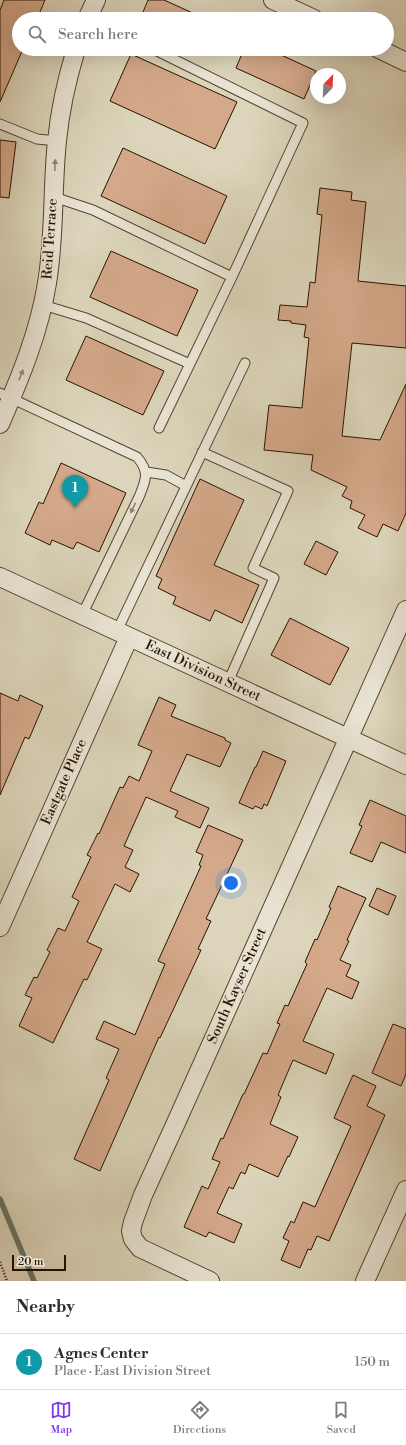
<!DOCTYPE html>
<meta charset="utf-8">
<style>
:root{--surface:#fff;--page:#f2f2f3;--text:#2b2b33;--muted:#7c7c81;--line:#e1e1e2;--accent:#7c3aed}
body{margin:0;font-family:"Libre Bodoni",serif;background:var(--page);color:var(--text)}
.compass{position:absolute;left:310px;top:68px;width:36px;height:36px;border-radius:50%;background:var(--surface);box-shadow:0 4px 16px #0002;rotate:24deg}
.scale{position:absolute;left:12px;bottom:10px;width:54px;box-sizing:border-box;padding-left:4px;border:2px solid #291200;border-top:0;font-size:11px;line-height:14px;white-space:nowrap;color:#291200;-webkit-text-stroke:3px #e8e4d3;paint-order:stroke}
.you{position:absolute;left:231px;top:883px;width:14px;height:14px;margin:-10px;border:3px solid #fff;border-radius:50%;background:#1a73e8;box-shadow:0 0 0 6px #1a73e833}
.badge{display:grid;place-items:center;width:26px;height:26px;border-radius:50%;background:var(--accent);color:#fff;font-size:13px;font-weight:700}
.pin{position:absolute;translate:-50% -33px;filter:drop-shadow(0 1px 2px #0008)}
.pin::after{content:'';position:absolute;top:21px;width:14px;height:12px;background:inherit;clip-path:polygon(0 0,100% 0,50% 100%)}
.list{margin:0;padding:0;list-style:none}
h2{display:flex;justify-content:space-between;align-items:center;height:52px;margin:0;padding:0 16px;font-size:17px}
h2 small{font-size:13px;font-weight:400;color:var(--muted)}
.list li{display:grid;grid-template-columns:26px 1fr auto;gap:12px;align-items:center;box-sizing:border-box;height:56px;padding:0 16px;border-top:1px solid var(--line)}
.list b{display:block;font-size:15px;white-space:nowrap}
.list p{margin:0;font-size:13px;white-space:nowrap;color:var(--muted)}
.list em{font-size:13px;font-style:normal;color:var(--muted)}
.icon{flex:none;width:22px;height:22px;fill:none;stroke:currentColor;stroke-width:2;stroke-linecap:round;stroke-linejoin:round}
.map{position:relative;flex:none;width:406px;height:1281px;overflow:hidden}
.search{position:absolute;background:var(--surface);box-shadow:0 4px 16px #0002;left:12px;right:12px;top:12px;height:44px;display:flex;align-items:center;gap:10px;box-sizing:border-box;padding:0 14px;border-radius:22px;color:var(--muted);font-size:15px}
.sheet{height:108px;background:var(--surface)}
nav{display:flex;justify-content:space-around;align-items:center;box-sizing:border-box;height:56px;border-top:1px solid var(--line);background:var(--surface);font-size:11px;color:var(--muted)}
nav a{display:grid;justify-items:center;gap:2px}
nav .on{color:var(--accent)}
.map>svg:first-child{display:block}
.lines{fill:none;stroke-linecap:round;stroke-linejoin:round}
.stream{stroke:#697667;stroke-width:5.5}
.building{fill:#d4a98a;stroke:#291200}
.service-casing{stroke:#56432f;stroke-width:11}
.minor-casing{stroke:#56432f;stroke-width:20}
.path{stroke:#291200;stroke-width:2.5;stroke-dasharray:1 2;stroke-linecap:butt}
.service{stroke:#e8e4d3;stroke-width:9}
.minor{stroke:#e8e4d3;stroke-width:18}
.oneway{fill:#928674}
.labels{text-anchor:middle;dominant-baseline:central;stroke-width:3;stroke-linejoin:round;paint-order:stroke}
.street-label{font-size:14px;fill:#291200;stroke:#e8e4d3}
</style>
<div class="map">
<svg width="406" height="1281" viewBox="0 0 406 1281">
<rect width="100%" height="100%" fill="#dcd5bb"/>
<filter id="stains"><feTurbulence type="fractalNoise" baseFrequency=".005" numOctaves="4"/><feColorMatrix values="0 0 0 0 .2 0 0 0 0 .09 0 0 0 0 .02 0 0 0 .5 -.17"/></filter>
<radialGradient id="worn" r=".72"><stop offset=".6" stop-color="#630" stop-opacity="0"/><stop offset="1" stop-color="#630" stop-opacity=".3"/></radialGradient>
<g class="lines">
<!-- stream -->
<path class="stream" d="M0,1199L34,1281"/>
</g>
<!-- building -->
<path class="building" d="M4,0H45L37,19H19V49H23L0,102V10Z
M148,0H164L206,19H140Z
M244,49H268L316,71L304,99L236,68Z
M131,54L237,102L215,149L110,101Z
M0,140L16,142L9,198L0,197Z
M123,148L227,196L205,244L101,196Z
M320,188L352,192L351,200L366,202L358,281L406,286V348L352,343L342,436L380,440L406,384V513L398,531L383,524L377,537L358,528L365,515L350,508L352,501L342,496L347,487L311,470L313,455L264,450L269,405L302,408L309,338L304,337L306,325L291,323V321L278,320L280,305L307,307L310,282L315,283L322,215L317,214Z
M111,251L198,290L177,336L90,297Z
M86,336L164,371L143,415L66,380Z
M61,463L126,493L99,552L77,542L73,549L52,540L50,545L25,533L39,502L43,504Z
M200,479L244,500L214,565L259,585L242,623L215,610L210,621L173,604L176,597L158,588L162,579L156,576Z
M316,541L338,552L326,575L304,564Z
M290,618L349,648L330,685L271,655Z
M0,693L18,701L20,695L43,706L29,739L25,737L0,795Z
M159,697L176,705L171,716L225,738V740L231,743L220,767L187,754L170,791L209,808L200,828L175,817L178,811L146,797L124,846L133,850L125,867L139,874L130,892L115,884L87,942L102,949L87,980L84,979L53,1043L19,1026L32,998L25,995L34,977L37,978L50,952L47,950L58,928L65,931L79,901L72,897L91,857L87,855L98,833L99,834L120,787L123,788L129,776L139,781L152,751L138,745Z
M263,751L286,761L267,806L264,804L262,809L255,806L253,809L239,803L255,767H256Z
M370,800L406,816V853L381,842L372,862L350,853L362,826L359,825Z
M208,825L243,840L206,919L211,921L198,949L201,950L160,1038L159,1037L100,1171L74,1159L109,1080L106,1078L119,1049L96,1039L104,1021L135,1035L165,964L158,961L201,866L199,865L203,855L196,852Z
M338,886L366,898L347,940L349,941L340,960L351,965L346,976L359,982L352,999L327,988L303,1041L334,1054L326,1074L293,1060L278,1095L281,1097L270,1124L298,1137L289,1157L288,1156L278,1177L249,1164L245,1174L241,1172L233,1189L229,1187L217,1213L242,1224L234,1243L209,1232L206,1237L184,1227L202,1186L208,1189L220,1162L212,1159L221,1138L223,1139L243,1094H244L263,1053L267,1054L280,1024L277,1023L285,1005L288,1006L307,964L305,962L315,939L317,940L331,908L329,907Z
M377,888L396,896L388,915L369,906Z
M393,1024L406,1029V1074L401,1086L372,1073Z
M353,1075L376,1086L367,1106L385,1115L329,1241L317,1236L311,1250L308,1249L300,1268L281,1260L289,1241L283,1238L291,1221L294,1223L303,1202L315,1207L351,1126L334,1118Z"/>
<g class="lines">
<!-- service casing -->
<g class="service-casing">
<path id="service" d="M153,49L303,123L232,277L159,428
M0,124L37,139L57,141
M54,197L93,210L232,277
M43,305L86,318L190,364
M0,393L137,457C150,472 146,480 139,497L82,615
M202,452L288,491L253,568L274,578L228,682
M146,472L166,475L186,486
M117,631L245,363"/>
</g>
<!-- minor casing -->
<g class="minor-casing">
<path id="minor" d="M273,0L314,19
M87,19L96,0
M379,49L406,62
M0,424C20,378 39,333 47,283C55,236 52,188 57,141C60,109 67,79 76,49
M0,577L406,765
M0,927L129,637
M210,1281L140,1248L133,1239L131,1231L133,1222L143,1195L175,1125L406,610
M365,1281L406,1190"/>
</g>
<!-- path -->
<path class="path" d="M0,1262L7,1281"/>
<!-- service -->
<use href="#service" class="service"/>
<!-- minor -->
<use href="#minor" class="minor"/>
</g>
<!-- one-way arrows -->
<defs><path id="oneway-solid" d="M-6-.8H1V-3.2L6.5 0L1 3.2V.8H-6Z"/></defs>
<g class="oneway">
<use href="#oneway-solid" transform="translate(55 165) rotate(-88)"/>
<use href="#oneway-solid" transform="translate(21 375) rotate(-68)"/>
<use href="#oneway-solid" transform="translate(133 508) rotate(116)"/>
</g>
<g class="labels">
<!-- street labels -->
<g class="street-label">
<text transform="translate(50 239) rotate(-86)">Reid Terrace</text>
<text transform="translate(203 671) rotate(25)">East Division Street</text>
<text transform="translate(64 782) rotate(-66)">Eastgate Place</text>
<text transform="translate(237 986) rotate(-66)">South Kayser Street</text>
</g>
</g>
<rect width="100%" height="100%" filter="url(#stains)"/>
<rect width="100%" height="100%" fill="url(#worn)"/>
</svg>
<svg class="compass" viewBox="-18 -18 36 36"><path d="M0-13l5 13h-10z" fill="#e53935"/><path d="M0 13l5-13h-10z" fill="#7c7c81"/></svg>
<div class="scale">20 m</div>
<div class="you"></div>
<div class="pin badge" style="left:75px;top:508px;background:#0f9aa8">1</div>
<div class="search"><svg class="icon" aria-label="search" viewBox="0 0 24 24"><circle cx="10" cy="10" r="6"/><path d="M15 15l6 6"/></svg>Search here</div>
</div>
<section class="sheet">
<h2>Nearby<small></small></h2>
<ul class="list">
<li><span class="badge" style="background:#0f9aa8">1</span><div><b>Agnes Center</b><p>Place · East Division Street</p></div><em>150 m</em></li>
</ul>
</section>
<nav>
<a class="on"><svg class="icon" aria-label="map" viewBox="0 0 24 24"><path d="M3 6l6-2 6 2 6-2v14l-6 2-6-2-6 2zM9 4v14M15 6v14"/></svg>Map</a>
<a><svg class="icon" aria-label="directions" viewBox="0 0 24 24"><path d="M12 3l9 9-9 9-9-9zM9 14v-3h6M13 9l2 2-2 2"/></svg>Directions</a>
<a><svg class="icon" aria-label="saved" viewBox="0 0 24 24"><path d="M7 4h10v16l-5-4-5 4z"/></svg>Saved</a>
</nav>
